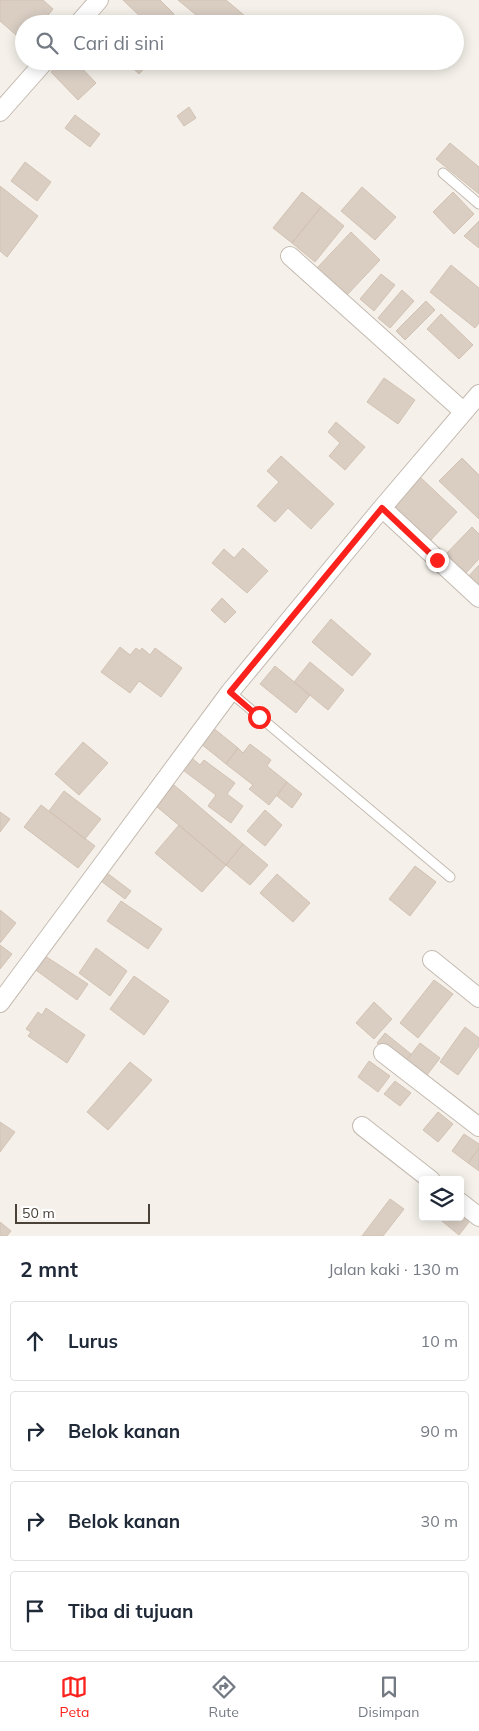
<!DOCTYPE html>
<html lang="id">
<meta charset="utf-8">
<style>
:root{--surface:#fff;--page:#f2f2f3;--text:#1f2937;--muted:#747a83;--line:#e0e1e3;--accent:#fb211c}
body{margin:0;font-family:Mulish,sans-serif;background:var(--page);color:var(--text)}
.controls{position:absolute;right:15px;bottom:15px;display:grid;overflow:hidden;border-radius:5px;box-shadow:0 2px 12px #0003}
.controls button{width:45px;height:45px;display:grid;place-items:center;padding:0;border:0;border-bottom:1px solid var(--line);background:var(--surface);color:var(--text);font:25px sans-serif}
.scale{position:absolute;left:15px;bottom:12px;width:135px;box-sizing:border-box;padding-left:5px;border:2px solid #4a4138;border-top:0;font-size:14px;line-height:18px;white-space:nowrap;color:#4a4138;-webkit-text-stroke:4px #fff;paint-order:stroke}
.stop{position:absolute;width:15px;height:15px;margin:-11px;border:4px solid #fb211c;border-radius:50%;background:#fff}
.stop.end{background:#fb211c;border-color:#fff;box-shadow:0 1px 5px #0008}
.list{margin:0;padding:0;list-style:none}
h2{display:flex;justify-content:space-between;align-items:center;height:65px;margin:0;padding:0 20px;font-size:21px}
h2 small{font-size:16px;font-weight:400;color:var(--muted)}
.list li{display:grid;grid-template-columns:32px 1fr auto;gap:15px;align-items:center;box-sizing:border-box;height:80px;margin:0 10px 10px;padding:0 10px;border:1px solid var(--line);border-radius:5px}
.list b{display:block;font-size:19px;white-space:nowrap}
.list em{font-size:16px;font-style:normal;color:var(--muted)}
.icon{flex:none;width:28px;height:28px;fill:none;stroke:currentColor;stroke-width:2;stroke-linecap:round;stroke-linejoin:round}
.map{position:relative;flex:none;width:479px;height:1236px;overflow:hidden}
.search{position:absolute;background:var(--surface);box-shadow:0 2px 12px #0003;left:15px;right:15px;top:15px;height:55px;display:flex;align-items:center;gap:12px;box-sizing:border-box;padding:0 18px;border-radius:28px;color:var(--muted);font-size:19px}
.sheet{height:425px;background:var(--surface)}
nav{display:flex;justify-content:space-around;align-items:center;box-sizing:border-box;height:70px;border-top:1px solid var(--line);background:var(--surface);font-size:14px;color:var(--muted)}
nav a{display:grid;justify-items:center;gap:2px}
nav .on{color:var(--accent)}
.map>svg:first-child{display:block}
.building{fill:#dacec3;stroke:#d2c2b3}
.lines{fill:none;stroke-linecap:round;stroke-linejoin:round}
.lane-casing{stroke:#c4bab0;stroke-width:11}
.street-casing{stroke:#c4bab0;stroke-width:20}
.lane{stroke:#fff;stroke-width:9}
.street{stroke:#fff;stroke-width:18}
.route{stroke:#fb211c;stroke-width:6}
</style>
<div class="map">
<svg width="479" height="1236" viewBox="0 0 479 1236">
<rect width="100%" height="100%" fill="#f5f1ea"/>
<!-- building -->
<path class="building" d="M0,0H43L53,9L41,24H24V42L0,21Z
M123,0H160L174,14L165,24H148Z
M178,0H226L245,16L239,24H207Z
M61,61H75L96,83L78,100L51,72Z
M125,61H151L139,74Z
M189,107L196,118L184,126L177,116Z
M75,115L100,134L90,147L65,128Z
M450,143L479,167V194L436,159Z
M25,162L51,182L37,201L11,181Z
M0,186L38,216L7,257L0,251Z
M362,187L396,217L375,240L341,211Z
M302,192L321,207L292,243L273,228Z
M453,192L474,214L454,234L433,212Z
M321,207L344,226L315,262L292,243Z
M479,221V248L464,236Z
M351,232L380,260L346,296L317,268Z
M451,265L479,288V323L475,328L430,292Z
M381,274L395,285L374,311L360,299Z
M402,290L414,301L390,328L378,318Z
M426,301L435,310L405,340L396,331Z
M441,314L473,345L459,359L427,329Z
M384,378L415,400L398,424L367,402Z
M336,422L365,447L345,470L329,456L340,443L328,432Z
M281,456L334,504L311,529L288,508L275,522L257,506L279,482L267,471Z
M462,458L479,475V519L439,481Z
M419,476L457,512L428,543L389,508Z
M472,527L479,534V559L463,576L443,557Z
M243,548L268,571L247,593L212,563L224,549L234,558Z
M479,565V592L466,579Z
M222,598L236,612L225,623L211,610Z
M331,619L371,654L352,676L312,642Z
M120,647L130,655L136,648L140,651L142,648L150,655L155,648L182,668L161,697L139,681L130,693L101,672Z
M310,662L344,690L328,710L294,682Z
M275,666L310,695L296,713L260,684Z
M212,727L238,748L226,764L200,743Z
M83,742L108,763L79,795L55,774Z
M250,744L271,760L267,766L287,782L269,805L249,789L253,785L226,764L238,748L243,753Z
M192,758L200,765L204,760L235,783L227,794L243,806L231,823L208,806L216,795L183,770Z
M287,782L302,794L292,808L277,796Z
M174,785L243,844L226,865L156,806Z
M64,791L101,819L85,839L49,811Z
M41,805L95,846L78,868L24,827Z
M265,810L282,825L265,846L247,831Z
M0,812L10,819L0,832Z
M179,825L226,865L202,892L155,853Z
M243,844L268,865L250,885L226,865Z
M415,866L436,882L410,916L389,899Z
M107,873L131,891L125,899L101,881Z
M277,874L310,903L293,922L260,893Z
M121,901L162,929L148,949L107,921Z
M0,910L16,923L0,943Z
M0,945L12,954L0,969Z
M96,948L127,971L110,996L79,973Z
M42,954L88,984L77,1000L33,968Z
M134,976L169,1001L144,1035L110,1009Z
M434,980L453,994L418,1038L400,1023Z
M374,1002L392,1019L374,1039L356,1023Z
M46,1008L85,1035L67,1063L28,1036L31,1032L26,1029L38,1012L42,1015Z
M465,1027L479,1038V1046L458,1075L440,1062Z
M385,1033L411,1054L402,1065L377,1043Z
M420,1043L440,1058L427,1075L407,1060Z
M369,1061L390,1076L378,1092L358,1077Z
M130,1062L152,1080L108,1130L87,1112Z
M395,1081L411,1093L400,1106L384,1094Z
M438,1112L453,1124L438,1142L423,1130Z
M0,1122L15,1132L0,1152Z
M464,1134L479,1144V1148L468,1163L452,1151Z
M479,1148V1171L468,1163Z
M390,1199L404,1209L383,1236H362Z
M460,1209L472,1218L459,1235L437,1217H460Z
M0,1222L11,1231L7,1236H0Z"/>
<g class="lines">
<!-- lane casing -->
<g class="lane-casing">
<path id="lane" d="M443,173L479,204
M230,692L450,877"/>
</g>
<!-- street casing -->
<g class="street-casing">
<path id="street" d="M78,24L99,0
M0,112L45,61
M290,256L464,412
M382,508L479,598
M432,960L479,998
M0,1003L230,692L382,508L479,394
M383,1053L479,1127
M362,1126L431,1180
M460,1202L479,1217"/>
</g>
<!-- lane -->
<use href="#lane" class="lane"/>
<!-- street -->
<use href="#street" class="street"/>
</g>
<g class="lines">
<!-- route -->
<path class="route" d="M259,717L230,692L382,508L437,560"/>
</g>
</svg>
<div class="controls">
<button><svg class="icon" aria-label="layers" viewBox="0 0 24 24"><path d="M12 4l9 5-9 5-9-5zM3 14l9 5 9-5"/></svg></button>
</div>
<div class="scale">50 m</div>
<div class="stop" style="left:259px;top:717px"></div>
<div class="stop end" style="left:437px;top:560px"></div>
<div class="search"><svg class="icon" aria-label="search" viewBox="0 0 24 24"><circle cx="10" cy="10" r="6"/><path d="M15 15l6 6"/></svg>Cari di sini</div>
</div>
<section class="sheet">
<h2>2 mnt<small>Jalan kaki · 130 m</small></h2>
<ul class="list">
<li><svg class="icon" aria-label="ahead" viewBox="0 0 24 24"><path d="M12 20V5M6 11l6-6 6 6"/></svg><div><b>Lurus</b></div><em>10 m</em></li>
<li><svg class="icon" aria-label="right" viewBox="0 0 24 24"><path d="M7 20v-9h11M14 6l5 5-5 5"/></svg><div><b>Belok kanan</b></div><em>90 m</em></li>
<li><svg class="icon" aria-label="right" viewBox="0 0 24 24"><path d="M7 20v-9h11M14 6l5 5-5 5"/></svg><div><b>Belok kanan</b></div><em>30 m</em></li>
<li><svg class="icon" aria-label="arrive" viewBox="0 0 24 24"><path d="M6 21V4h12l-3 4 3 4H6"/></svg><div><b>Tiba di tujuan</b></div></li>
</ul>
</section>
<nav>
<a class="on"><svg class="icon" aria-label="map" viewBox="0 0 24 24"><path d="M3 6l6-2 6 2 6-2v14l-6 2-6-2-6 2zM9 4v14M15 6v14"/></svg>Peta</a>
<a><svg class="icon" aria-label="directions" viewBox="0 0 24 24"><path d="M12 3l9 9-9 9-9-9zM9 14v-3h6M13 9l2 2-2 2"/></svg>Rute</a>
<a><svg class="icon" aria-label="saved" viewBox="0 0 24 24"><path d="M7 4h10v16l-5-4-5 4z"/></svg>Disimpan</a>
</nav>
